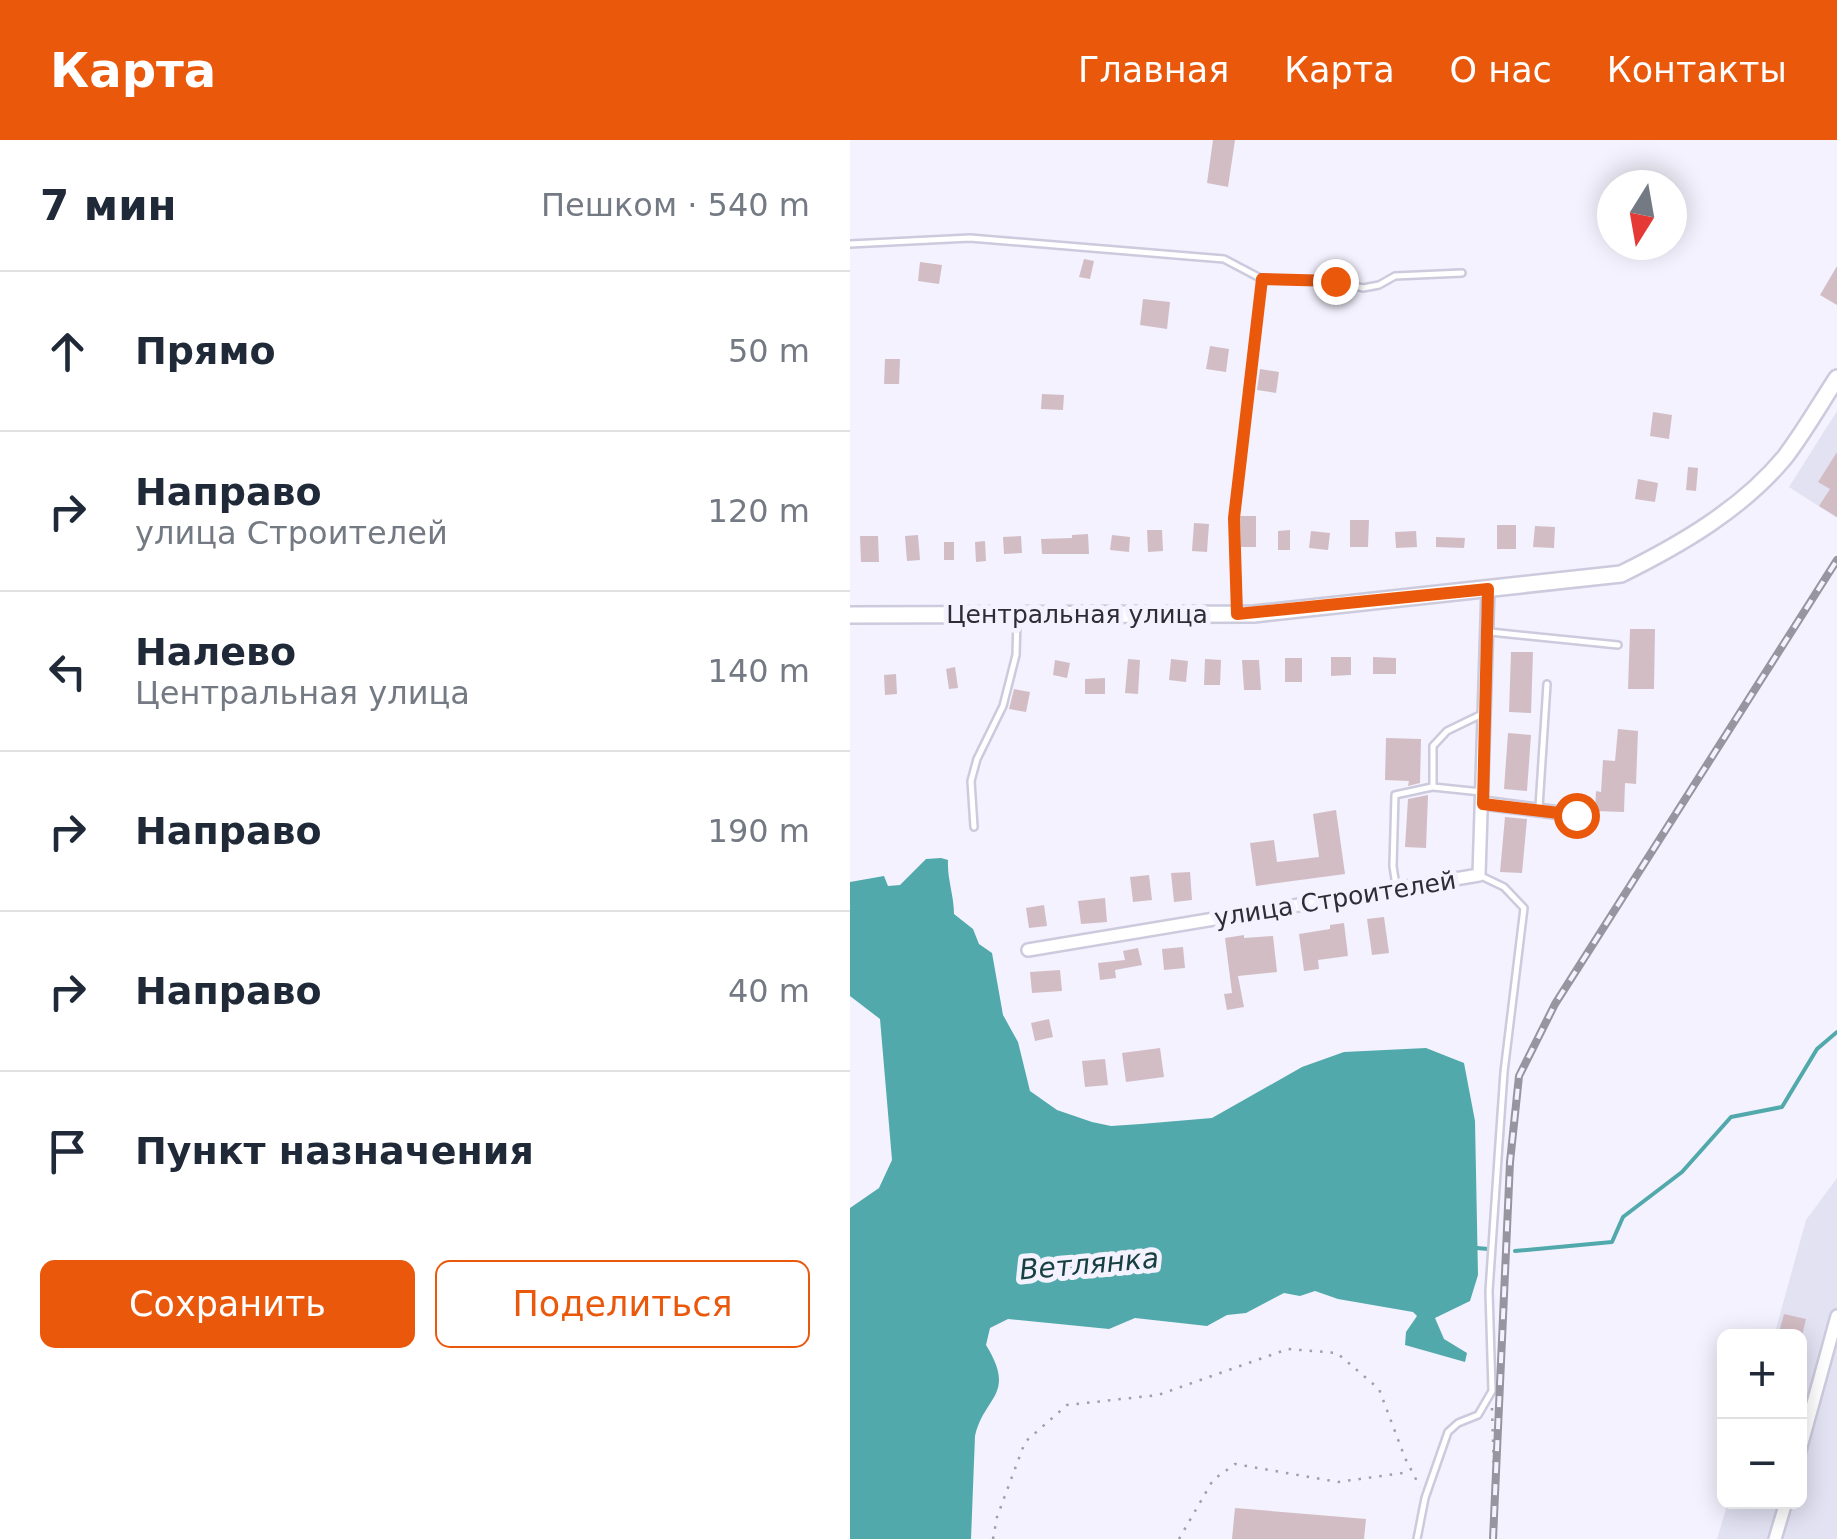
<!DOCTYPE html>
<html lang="ru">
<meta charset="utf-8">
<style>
:root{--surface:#fff;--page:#f6f6f7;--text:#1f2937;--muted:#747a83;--line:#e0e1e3;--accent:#ea580c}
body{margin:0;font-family:"DejaVu Sans",sans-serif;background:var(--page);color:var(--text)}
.controls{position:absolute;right:30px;bottom:30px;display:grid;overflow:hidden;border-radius:15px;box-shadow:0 5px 25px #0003}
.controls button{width:90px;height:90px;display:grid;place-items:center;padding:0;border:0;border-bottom:2px solid var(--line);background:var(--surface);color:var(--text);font:50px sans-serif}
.compass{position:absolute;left:747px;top:30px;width:90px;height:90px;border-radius:50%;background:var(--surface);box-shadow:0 5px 25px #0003;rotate:191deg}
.stop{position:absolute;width:30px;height:30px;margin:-22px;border:8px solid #ea580c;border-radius:50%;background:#fff}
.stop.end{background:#ea580c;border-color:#fff;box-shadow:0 2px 10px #0008}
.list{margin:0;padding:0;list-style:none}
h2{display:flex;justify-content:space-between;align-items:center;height:130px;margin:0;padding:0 40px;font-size:42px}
h2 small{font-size:32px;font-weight:400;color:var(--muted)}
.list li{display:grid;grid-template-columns:65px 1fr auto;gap:30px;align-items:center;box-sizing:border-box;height:160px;padding:0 40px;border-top:2px solid var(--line)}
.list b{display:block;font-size:38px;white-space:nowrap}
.list p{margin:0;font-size:32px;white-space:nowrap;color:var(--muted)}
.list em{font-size:32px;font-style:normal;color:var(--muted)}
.actions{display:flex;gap:20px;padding:30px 40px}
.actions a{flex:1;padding:22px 0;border:2px solid var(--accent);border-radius:15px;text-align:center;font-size:35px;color:var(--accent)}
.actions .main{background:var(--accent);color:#fff}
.icon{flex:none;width:55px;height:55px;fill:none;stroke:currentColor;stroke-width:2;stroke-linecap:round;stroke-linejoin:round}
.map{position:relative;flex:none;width:987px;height:1399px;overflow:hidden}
header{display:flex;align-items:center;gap:60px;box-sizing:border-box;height:140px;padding:0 50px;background:var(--accent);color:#fff}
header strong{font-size:48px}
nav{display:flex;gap:55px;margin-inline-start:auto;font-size:35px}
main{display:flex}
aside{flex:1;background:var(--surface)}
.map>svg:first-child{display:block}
.built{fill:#e3e2f3}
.water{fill:#52a9ab}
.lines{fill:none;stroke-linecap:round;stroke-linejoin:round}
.stream{stroke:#52a9ab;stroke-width:4}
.building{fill:#d3bdc5}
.service-casing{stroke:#cccadd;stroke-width:10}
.minor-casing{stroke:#cccadd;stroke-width:16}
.secondary-casing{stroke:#cccadd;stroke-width:20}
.path{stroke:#9f9ea9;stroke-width:2.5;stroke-dasharray:2.5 8;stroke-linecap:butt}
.service{stroke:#fff;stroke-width:5}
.minor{stroke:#fff;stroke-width:11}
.secondary{stroke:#fff;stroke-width:15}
.rail-casing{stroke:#9796a0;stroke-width:8}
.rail{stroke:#f3f2fe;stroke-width:4;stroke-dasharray:11;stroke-linecap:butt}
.route{stroke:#ea580c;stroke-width:12}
.labels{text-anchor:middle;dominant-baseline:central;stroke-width:10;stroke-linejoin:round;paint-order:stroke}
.street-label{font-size:25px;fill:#2e2d35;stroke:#f3f2fe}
.water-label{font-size:28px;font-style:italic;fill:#164041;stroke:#f3f2fe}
</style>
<header>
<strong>Карта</strong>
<nav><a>Главная</a><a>Карта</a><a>О нас</a><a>Контакты</a></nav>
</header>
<main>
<aside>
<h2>7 мин<small>Пешком · 540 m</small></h2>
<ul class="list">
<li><svg class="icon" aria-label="ahead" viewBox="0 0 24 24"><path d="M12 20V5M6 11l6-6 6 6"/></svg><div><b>Прямо</b></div><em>50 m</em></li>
<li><svg class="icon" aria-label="right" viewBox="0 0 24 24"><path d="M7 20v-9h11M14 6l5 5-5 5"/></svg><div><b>Направо</b><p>улица Строителей</p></div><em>120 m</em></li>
<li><svg class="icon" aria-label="left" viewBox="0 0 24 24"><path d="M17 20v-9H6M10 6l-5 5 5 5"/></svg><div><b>Налево</b><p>Центральная улица</p></div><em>140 m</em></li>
<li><svg class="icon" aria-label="right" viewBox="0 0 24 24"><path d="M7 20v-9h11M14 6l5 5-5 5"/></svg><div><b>Направо</b></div><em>190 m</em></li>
<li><svg class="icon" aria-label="right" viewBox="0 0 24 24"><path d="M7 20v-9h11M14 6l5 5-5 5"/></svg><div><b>Направо</b></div><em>40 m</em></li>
<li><svg class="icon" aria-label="arrive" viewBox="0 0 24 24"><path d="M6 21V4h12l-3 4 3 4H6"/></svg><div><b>Пункт назначения</b></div></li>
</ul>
<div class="actions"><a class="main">Сохранить</a><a>Поделиться</a></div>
</aside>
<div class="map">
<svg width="987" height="1399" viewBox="0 0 987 1399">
<rect width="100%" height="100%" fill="#f3f2fe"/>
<!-- built -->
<path class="built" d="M987,271V378L939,347Z
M987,1038V1399H867L878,1362H949V1196H924L956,1080Z"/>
<!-- water -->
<path class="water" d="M91,718L98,720C97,739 104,755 104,774L123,789L129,804L142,813L153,875L168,902L180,951L207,970L242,982L261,986L291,984L362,978L452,927L494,912L576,908L614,923L625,981L628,1135L620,1161L585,1178L594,1199L617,1213L615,1222L555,1205L556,1192L567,1176L563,1172L488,1159L465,1151L450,1156L434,1153L396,1173L377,1175L357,1186L285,1178L259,1189L158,1179L140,1188L136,1205C167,1255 134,1256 125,1296L121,1399H0V1068L29,1048L42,1020L30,879L0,856V742L34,736L38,746L50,745L76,719Z"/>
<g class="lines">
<!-- stream -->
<path class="stream" d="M627,1108L638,1109
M665,1111L762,1102L773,1077L832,1032L881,977L932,967L967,909L987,892"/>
</g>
<!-- building -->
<path class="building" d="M363,0H385L378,47L357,43Z
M234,119L244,121L240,139L229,137Z
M70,122L92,125L89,144L68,141Z
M987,126V165L970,155Z
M293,159L320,162L317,189L290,185Z
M360,206L379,209L376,232L356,229Z
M35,219H50L49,244H34Z
M410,229L429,232L426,253L407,250Z
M192,254L214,255L213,270L191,269Z
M803,272L822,275L819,299L800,296Z
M987,312V377L969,366L980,349L968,342Z
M838,327L848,328L846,351L836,350Z
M788,339L808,343L805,362L785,359Z
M390,376H406V407H391Z
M500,380H519L518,407H500Z
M344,383L359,384L357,412L342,411Z
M647,385H666V409H647Z
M685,386L705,387L704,408L683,407Z
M297,390H312L313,411L298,412Z
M440,390V410H428V391Z
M461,391L480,393L478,410L459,408Z
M566,391L567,407L546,408L545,392Z
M238,394L239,414H192L191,399L222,398V395Z
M68,395L70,420L57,421L55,396Z
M262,395L280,397L279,412L260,410Z
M10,396H28L29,422H11Z
M171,396L172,413L154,414L153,397Z
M586,397L615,398L614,408L586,407Z
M135,401L136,421L126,422L125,402Z
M94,402H104V420H94Z
M780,489H805L804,549H778Z
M661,512H683L681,573L659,572Z
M481,517H501V535L481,536Z
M523,517L546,518V534H523Z
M435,518H452V542H435Z
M278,519L290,520L288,554L275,553Z
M321,519L338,521L336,542L319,540Z
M355,519L371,520L370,545H354Z
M205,520L220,523L217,538L203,535Z
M392,520H409L411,550H394Z
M105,527L108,548L99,549L96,529Z
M46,534L47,554L35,555L34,535Z
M255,538V554H235V539Z
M164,549L180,552L176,572L159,569Z
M768,589L788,591L786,644L775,643L774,672L745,671L746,651L751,652L753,620L765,621Z
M658,593L681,595L677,651L654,649Z
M536,598L571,599L570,643L558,646L559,641L535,640Z
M578,655L576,708L555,707L558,659Z
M486,670L495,734L406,746L400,703L424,700L427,722L469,717L463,674Z
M655,677L677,679L672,733L650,732Z
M340,732L342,760L324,762L321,733Z
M299,735L302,760L283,762L280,737Z
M255,758L257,782L231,784L228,761Z
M194,765L197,786L179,788L176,768Z
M534,777L539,813L522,815L517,779Z
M494,783L498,816L468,820L469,829L454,831L449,794L480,789V785Z
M394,795V798L423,796L427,832L388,836L394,867L377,870L374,854L382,853L375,798Z
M333,807L335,828L314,830L312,809Z
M288,808L292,825L265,830L266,838L250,840L248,823L275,820L273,811Z
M210,830L212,851L182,853L180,832Z
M199,879L203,897L185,901L181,883Z
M310,908L314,937L276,942L272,913Z
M255,919L258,945L235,947L232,921Z
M934,1174L956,1179L952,1196H928Z
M385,1368L516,1379L514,1399H382Z"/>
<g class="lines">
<!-- service casing -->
<g class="service-casing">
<path id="service" d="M0,104L120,98L374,119L412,139
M387,471L384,378L412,139L485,141L513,148L529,145L545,136L612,133
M640,492L768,505
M631,652L583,647V606L597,591L632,574
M689,667L697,544
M124,687L121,641L127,619L153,566L166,515L167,478
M546,746L543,726L545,655L582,647
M567,1399L575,1358L598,1292L608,1283L628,1275L642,1251L639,1151L648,1018L654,932L674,768L654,747L629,735"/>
</g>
<!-- minor casing -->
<g class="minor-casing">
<path id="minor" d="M633,663L726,675
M178,810L629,735L638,449
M949,1314L987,1176
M925,1399L936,1362"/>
</g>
<!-- secondary casing -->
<g class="secondary-casing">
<path id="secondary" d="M0,475L404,474L771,434C830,405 892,369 935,317C954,292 970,264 987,238"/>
</g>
<!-- path -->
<path class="path" d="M642,1268L646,1399
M143,1399L147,1377L175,1302L217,1265L308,1255L438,1209L487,1213L529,1249L555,1318L570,1347
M329,1399L363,1340L385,1324L488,1342L560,1332"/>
<!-- service -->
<use href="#service" class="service"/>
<!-- minor -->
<use href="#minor" class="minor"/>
<!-- secondary -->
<use href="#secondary" class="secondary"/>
<!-- rail casing -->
<g class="rail-casing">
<path id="rail" d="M643,1399L660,1022L669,936L705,864L987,420"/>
</g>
<!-- rail -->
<use href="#rail" class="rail"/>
</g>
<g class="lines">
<!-- route -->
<path class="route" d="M485,141L412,139L384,378L387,474L638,449L633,664L726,675"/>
</g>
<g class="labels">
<!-- street labels -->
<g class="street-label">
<text x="227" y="474">Центральная улица</text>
<text transform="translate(485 759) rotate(-9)">улица Строителей</text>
</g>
<!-- water labels -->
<g class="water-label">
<text transform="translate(239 1124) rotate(-5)">Ветлянка</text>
</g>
</g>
</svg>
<div class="controls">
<button>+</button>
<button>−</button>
</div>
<svg class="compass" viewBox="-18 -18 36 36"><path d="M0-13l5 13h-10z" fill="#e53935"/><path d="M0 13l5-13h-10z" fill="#747a83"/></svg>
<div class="stop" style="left:726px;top:675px"></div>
<div class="stop end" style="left:485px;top:141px"></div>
</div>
</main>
